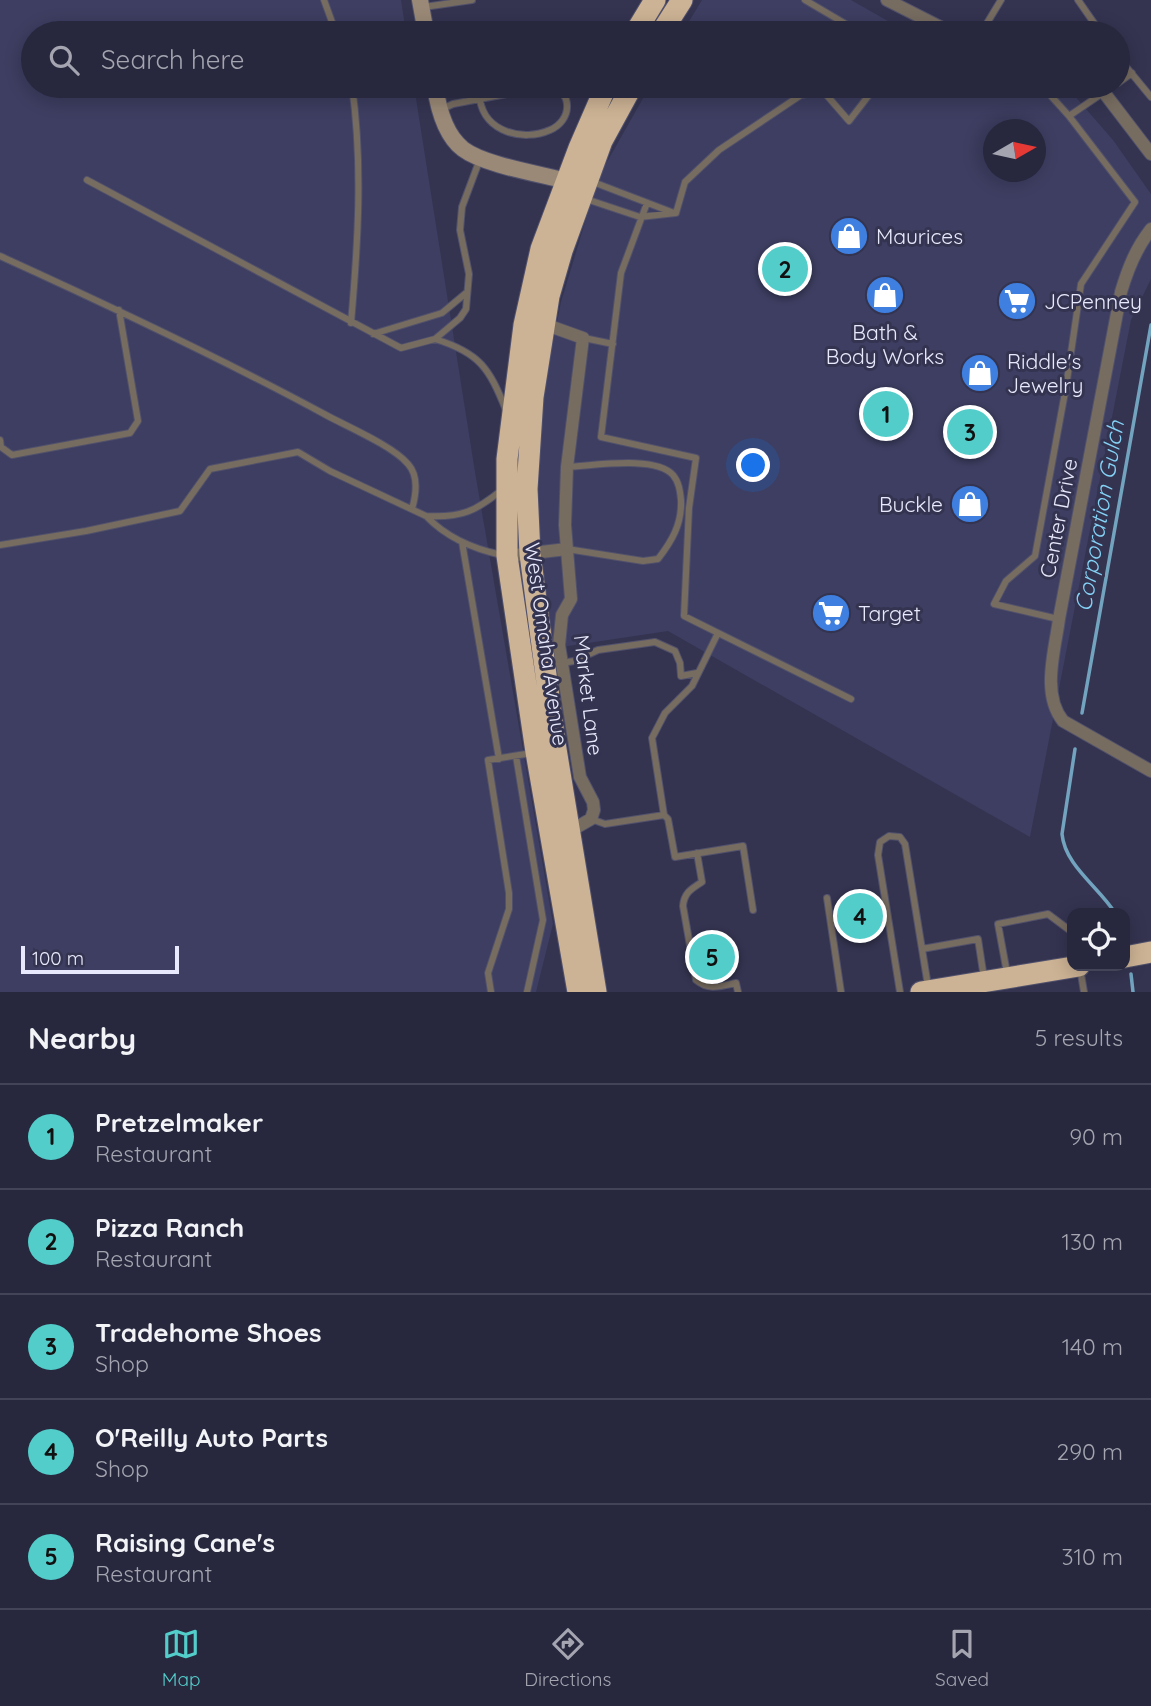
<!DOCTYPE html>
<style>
:root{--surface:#27273d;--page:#2f2f44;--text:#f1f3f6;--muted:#a4a5b0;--line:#434457;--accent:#53cdca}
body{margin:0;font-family:Quicksand,sans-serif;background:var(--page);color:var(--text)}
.controls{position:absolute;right:21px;bottom:21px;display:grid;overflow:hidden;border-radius:14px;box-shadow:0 4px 18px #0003}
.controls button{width:63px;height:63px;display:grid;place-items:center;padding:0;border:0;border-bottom:2px solid var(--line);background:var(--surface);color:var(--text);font:35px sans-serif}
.compass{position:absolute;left:983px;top:119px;width:63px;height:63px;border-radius:50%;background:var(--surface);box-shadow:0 4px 18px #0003;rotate:81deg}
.scale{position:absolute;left:21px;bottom:18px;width:158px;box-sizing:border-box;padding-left:7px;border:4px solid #e8e9fc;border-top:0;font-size:19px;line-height:24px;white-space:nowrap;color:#e8e9fc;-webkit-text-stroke:5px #343451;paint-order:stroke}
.you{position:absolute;left:754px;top:466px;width:24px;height:24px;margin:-18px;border:5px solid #fff;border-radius:50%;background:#1a73e8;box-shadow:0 0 0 10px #1a73e833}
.badge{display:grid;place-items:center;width:46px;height:46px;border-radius:50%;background:var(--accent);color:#111;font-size:23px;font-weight:700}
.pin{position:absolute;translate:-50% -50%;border:4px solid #fff;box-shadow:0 2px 7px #0006}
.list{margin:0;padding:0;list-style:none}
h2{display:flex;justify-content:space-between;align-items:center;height:91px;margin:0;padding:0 28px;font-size:30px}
h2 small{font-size:23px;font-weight:400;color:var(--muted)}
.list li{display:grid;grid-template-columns:46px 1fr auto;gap:21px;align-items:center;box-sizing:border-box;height:105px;padding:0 28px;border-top:2px solid var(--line)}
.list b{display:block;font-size:26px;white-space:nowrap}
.list p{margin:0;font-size:23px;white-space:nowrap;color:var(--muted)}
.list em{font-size:23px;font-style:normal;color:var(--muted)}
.icon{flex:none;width:38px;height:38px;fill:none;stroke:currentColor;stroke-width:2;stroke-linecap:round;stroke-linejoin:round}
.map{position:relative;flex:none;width:1151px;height:992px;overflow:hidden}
.search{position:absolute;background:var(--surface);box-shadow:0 4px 18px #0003;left:21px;right:21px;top:21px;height:77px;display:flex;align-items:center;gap:18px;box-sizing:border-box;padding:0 24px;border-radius:38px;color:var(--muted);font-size:26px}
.sheet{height:616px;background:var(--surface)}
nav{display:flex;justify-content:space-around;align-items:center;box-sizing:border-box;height:98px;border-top:2px solid var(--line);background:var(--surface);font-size:19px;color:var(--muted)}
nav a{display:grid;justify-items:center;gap:4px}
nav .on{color:var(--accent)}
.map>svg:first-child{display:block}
.built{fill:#3d3e61;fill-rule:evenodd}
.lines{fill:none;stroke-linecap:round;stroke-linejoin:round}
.stream{stroke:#72a4bf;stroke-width:3.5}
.lane-casing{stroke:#51516c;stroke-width:8}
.street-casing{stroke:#51516c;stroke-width:14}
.secondary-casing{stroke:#51516c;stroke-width:18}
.highway-casing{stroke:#51516c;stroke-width:23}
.lane{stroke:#776c60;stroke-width:6}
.street{stroke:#776c60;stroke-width:12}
.secondary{stroke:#9a8976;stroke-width:16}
.highway{stroke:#cdb395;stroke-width:21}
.labels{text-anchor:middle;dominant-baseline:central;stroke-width:6;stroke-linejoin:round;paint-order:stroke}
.poi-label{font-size:21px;fill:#e8e9fc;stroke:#343451;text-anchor:start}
.street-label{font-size:21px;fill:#e8e9fc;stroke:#343451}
.water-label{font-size:23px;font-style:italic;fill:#84d3f7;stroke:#343451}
</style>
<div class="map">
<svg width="1151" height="992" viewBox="0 0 1151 992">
<rect width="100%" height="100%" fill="#343451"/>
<!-- built -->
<path class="built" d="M0,0H401L406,33H33V86H414L475,472L553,924L536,992H0Z
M702,0H851L909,33H682Z
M650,86H1066L1113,140L1151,194V279L1131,320L1030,837L668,631L548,649L538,512L542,398L561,302L599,176ZM993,130H1036V172H993Z"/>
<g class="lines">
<!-- stream -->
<path class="stream" d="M1082,713L1151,325
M1075,749L1062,834C1065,866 1099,887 1115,913
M1131,974L1133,992"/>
<!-- lane casing -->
<g class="lane-casing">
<path id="lane" d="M324,0L336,33
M805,0L861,33
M1078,0L1101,33
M424,7L472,0
M913,33L921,19
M981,33L1001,0
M1118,57L1151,97
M1118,83L1132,73
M1042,86L1069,116L1135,202L1081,284L1066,387L1035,556L1006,581L994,604L1058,619
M442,109L453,104L549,86C574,91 572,121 550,130C523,142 485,132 480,100
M1069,116L1113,86
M87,180L401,348L435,339L460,318L466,309L469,274L460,230L462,207L480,159
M593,182L674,213
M586,199L640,217L676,213
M647,203L621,273L601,437L696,458L689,508L684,616L851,699
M676,213L685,182L719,150L801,95L823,91L849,121L876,86
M0,256C110,306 219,357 326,415C348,427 393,446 408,464C419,476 416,495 412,509
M1079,303L1117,307
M351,323C358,243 363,165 352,86
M373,334L442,313L466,293
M584,338L613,344
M435,339C480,353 489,368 506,410
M0,440L1,447L12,455L130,433L138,421L119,310
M426,516C462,518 476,511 503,489
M462,542L499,759
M0,545L86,531L180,511L210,469L298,452L330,471L426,516C447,538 473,549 502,555
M567,549L643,561L658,559C672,541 682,524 681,500C680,491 679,482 673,475C655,455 593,466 567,467
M562,663L574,661L598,650L655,642L675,651L680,663L681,676L697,673
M516,756L543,920L527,992
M664,815L668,819L675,857L743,846L753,910
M591,819L605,824L664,815L652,738L665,713L692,686L718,633
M697,853L702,882C691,889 684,893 683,906L696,980C709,991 721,986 736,983L738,992
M827,898L841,992
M922,949L978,939L984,978
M1080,968L1084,992
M1007,973L998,924L1048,914L1072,932
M491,992L488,973L509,909V893L488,760L532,753
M900,992L878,855L880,842L889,836L900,837L905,844L928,986"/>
</g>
<!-- street casing -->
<g class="street-casing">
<path id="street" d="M887,0L952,33
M1099,86L1151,154
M1151,229C1136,248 1128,268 1121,292L1059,619C1055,650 1041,694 1063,721L1151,771
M544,324L583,338L567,467L565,525L571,599L562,615L559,645L580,777L593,802L594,810L591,819L577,827L569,828
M507,556L567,549"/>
</g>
<!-- secondary casing -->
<g class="secondary-casing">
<path id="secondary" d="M420,0L426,33
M435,86C438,107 445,135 463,149C484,165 540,174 567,181H577"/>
</g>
<!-- highway casing -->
<g class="highway-casing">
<path id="highway" d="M635,33L655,0
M661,33L682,0
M1125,957L1151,952
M578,992L536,752L507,556V459L524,325L541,249L579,148L606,86
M596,992L555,743L530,554L527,489L533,397L549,296L562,251L602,141L632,86
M921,992L1079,966"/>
</g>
<!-- lane -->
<use href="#lane" class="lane"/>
<!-- street -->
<use href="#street" class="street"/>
<!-- secondary -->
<use href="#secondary" class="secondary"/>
<!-- highway -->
<use href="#highway" class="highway"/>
</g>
<!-- icons -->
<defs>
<g id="shop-disc" transform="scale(2.0125)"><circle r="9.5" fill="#3f7fe0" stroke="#343451"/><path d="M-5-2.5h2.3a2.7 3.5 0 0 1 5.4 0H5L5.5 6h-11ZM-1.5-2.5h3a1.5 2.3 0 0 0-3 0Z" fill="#fff"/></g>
<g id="supermarket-disc" transform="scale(2.0125)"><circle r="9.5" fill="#3f7fe0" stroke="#343451"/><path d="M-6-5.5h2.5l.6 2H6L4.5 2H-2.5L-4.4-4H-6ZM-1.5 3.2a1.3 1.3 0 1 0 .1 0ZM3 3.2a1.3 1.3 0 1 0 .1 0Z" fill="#fff"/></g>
</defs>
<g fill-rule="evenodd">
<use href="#shop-disc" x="849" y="236"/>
<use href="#shop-disc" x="885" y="295"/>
<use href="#supermarket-disc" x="1017" y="301"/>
<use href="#shop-disc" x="980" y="373"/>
<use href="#shop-disc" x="970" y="504"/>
<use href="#supermarket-disc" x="831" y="613"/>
</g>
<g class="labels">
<!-- poi labels -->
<g class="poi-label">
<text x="876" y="236">Maurices</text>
<text x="1044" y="301">JCPenney</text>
<text x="885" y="332" text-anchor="middle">Bath &amp;<tspan x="885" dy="24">Body Works</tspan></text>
<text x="1007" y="361">Riddle's<tspan x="1007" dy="24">Jewelry</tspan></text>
<text x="943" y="504" text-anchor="end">Buckle</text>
<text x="858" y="613">Target</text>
</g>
<!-- street labels -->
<g class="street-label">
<text transform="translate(1058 518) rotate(-79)">Center Drive</text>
<text transform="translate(547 644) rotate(82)">West Omaha Avenue</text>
<text transform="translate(589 695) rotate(83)">Market Lane</text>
</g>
<!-- water labels -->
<g class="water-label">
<text transform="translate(1099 516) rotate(-80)">Corporation Gulch</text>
</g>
</g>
</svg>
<div class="controls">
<button><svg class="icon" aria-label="locate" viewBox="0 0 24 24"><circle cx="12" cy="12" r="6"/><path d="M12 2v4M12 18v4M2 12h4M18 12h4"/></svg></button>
</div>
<svg class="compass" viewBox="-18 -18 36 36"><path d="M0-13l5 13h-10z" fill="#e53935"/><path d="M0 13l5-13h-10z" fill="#a4a5b0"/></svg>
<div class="scale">100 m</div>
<div class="you"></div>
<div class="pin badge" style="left:886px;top:414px">1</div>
<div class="pin badge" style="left:785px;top:269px">2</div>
<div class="pin badge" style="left:970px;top:432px">3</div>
<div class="pin badge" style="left:860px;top:916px">4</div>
<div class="pin badge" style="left:712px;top:957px">5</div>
<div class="search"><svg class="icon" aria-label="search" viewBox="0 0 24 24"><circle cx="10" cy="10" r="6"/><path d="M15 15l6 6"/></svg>Search here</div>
</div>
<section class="sheet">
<h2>Nearby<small>5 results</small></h2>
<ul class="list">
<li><span class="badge">1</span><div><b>Pretzelmaker</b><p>Restaurant</p></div><em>90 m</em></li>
<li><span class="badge">2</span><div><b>Pizza Ranch</b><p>Restaurant</p></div><em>130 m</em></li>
<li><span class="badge">3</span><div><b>Tradehome Shoes</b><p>Shop</p></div><em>140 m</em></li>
<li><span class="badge">4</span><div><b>O'Reilly Auto Parts</b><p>Shop</p></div><em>290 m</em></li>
<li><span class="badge">5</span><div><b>Raising Cane's</b><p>Restaurant</p></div><em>310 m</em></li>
</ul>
</section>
<nav>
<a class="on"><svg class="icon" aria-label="map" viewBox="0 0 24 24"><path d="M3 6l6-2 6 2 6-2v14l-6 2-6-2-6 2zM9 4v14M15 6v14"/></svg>Map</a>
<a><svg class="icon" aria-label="directions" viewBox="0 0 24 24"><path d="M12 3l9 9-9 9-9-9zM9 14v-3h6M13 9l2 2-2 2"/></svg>Directions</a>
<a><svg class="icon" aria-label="saved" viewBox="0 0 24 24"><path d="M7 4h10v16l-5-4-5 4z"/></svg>Saved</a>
</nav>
